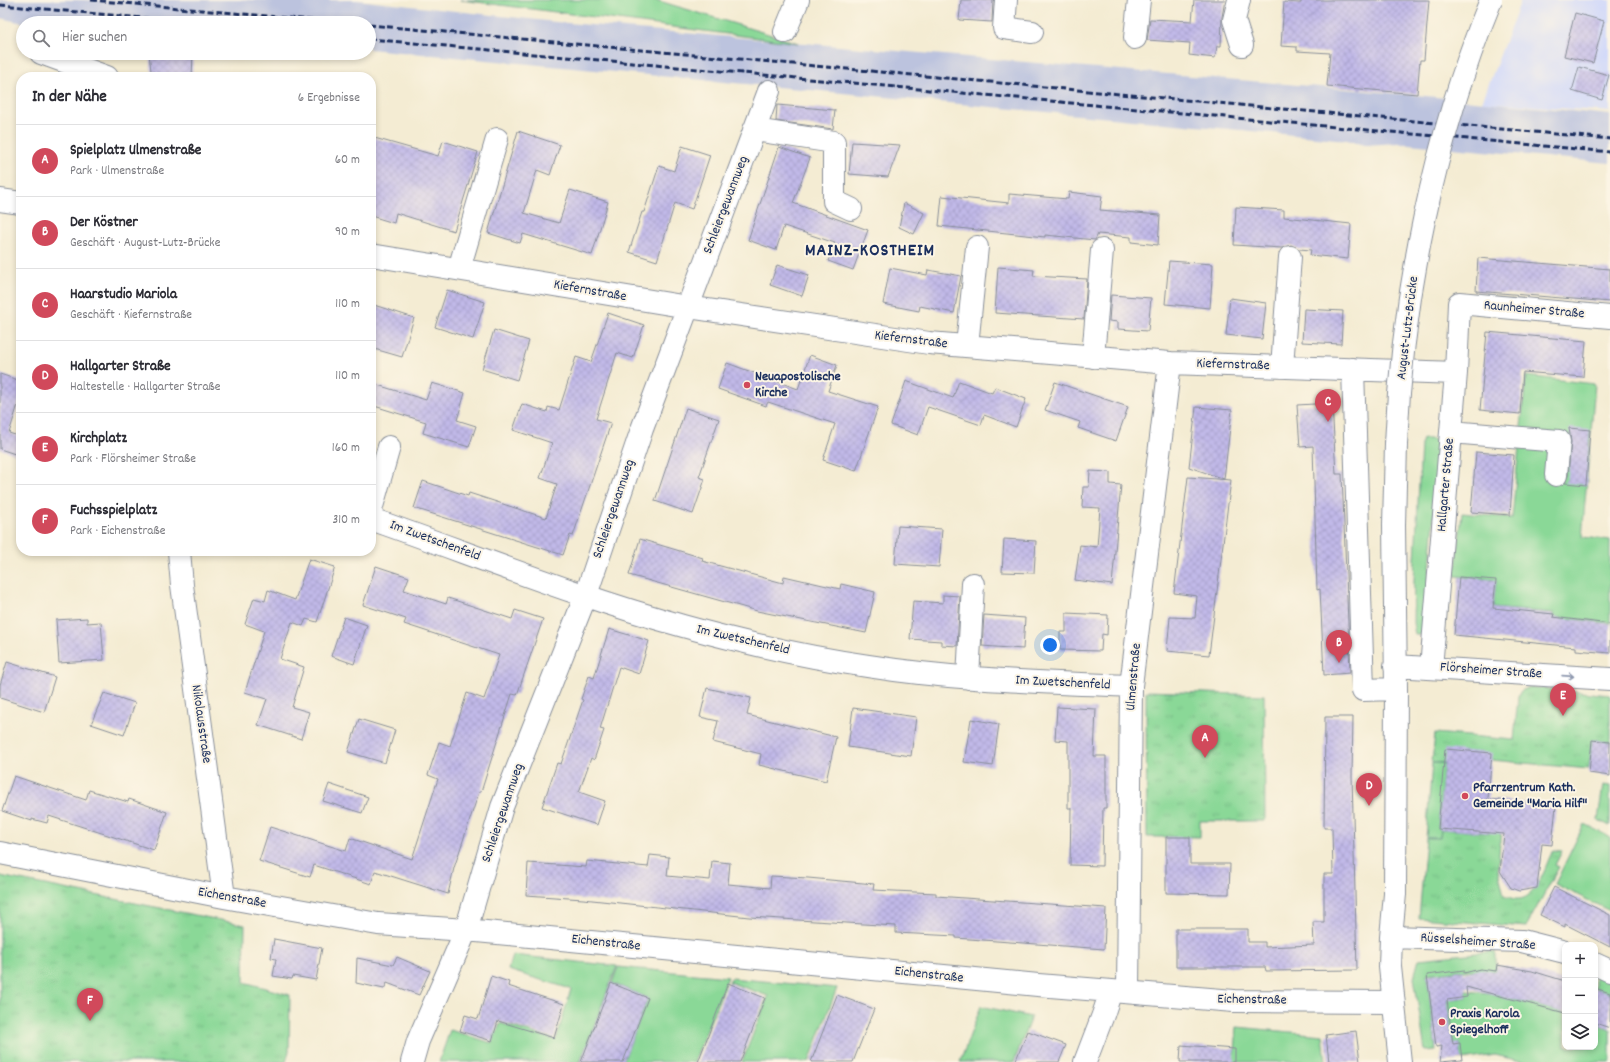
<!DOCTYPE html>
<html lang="de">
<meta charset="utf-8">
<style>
:root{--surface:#fff;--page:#f7f7f7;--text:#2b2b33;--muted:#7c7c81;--line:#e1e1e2;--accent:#d1495b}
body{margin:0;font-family:Dekko,sans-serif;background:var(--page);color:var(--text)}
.controls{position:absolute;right:12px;bottom:12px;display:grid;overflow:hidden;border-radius:8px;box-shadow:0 2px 6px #0003}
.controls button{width:36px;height:36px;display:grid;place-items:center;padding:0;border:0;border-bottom:1px solid var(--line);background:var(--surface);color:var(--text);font:20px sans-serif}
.you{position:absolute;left:1050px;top:645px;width:14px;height:14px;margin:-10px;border:3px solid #fff;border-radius:50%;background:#1a73e8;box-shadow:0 0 0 6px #1a73e833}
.badge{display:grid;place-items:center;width:26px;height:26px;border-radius:50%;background:var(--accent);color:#fff;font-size:13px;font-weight:700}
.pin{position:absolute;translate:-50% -33px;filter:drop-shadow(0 1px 2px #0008)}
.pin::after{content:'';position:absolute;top:21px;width:14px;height:12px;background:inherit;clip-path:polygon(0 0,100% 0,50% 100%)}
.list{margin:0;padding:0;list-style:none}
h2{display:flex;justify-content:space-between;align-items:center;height:52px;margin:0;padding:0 16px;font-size:17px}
h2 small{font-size:13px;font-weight:400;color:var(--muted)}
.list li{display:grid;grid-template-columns:26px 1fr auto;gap:12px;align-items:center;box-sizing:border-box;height:72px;padding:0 16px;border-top:1px solid var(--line)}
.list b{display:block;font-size:15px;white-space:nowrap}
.list p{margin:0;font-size:13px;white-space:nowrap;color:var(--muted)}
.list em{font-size:13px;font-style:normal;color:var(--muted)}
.icon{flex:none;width:22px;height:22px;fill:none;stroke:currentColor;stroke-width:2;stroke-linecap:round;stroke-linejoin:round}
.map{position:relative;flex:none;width:1610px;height:1062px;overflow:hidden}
.search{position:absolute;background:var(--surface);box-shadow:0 2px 6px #0003;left:16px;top:16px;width:360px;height:44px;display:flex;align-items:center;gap:10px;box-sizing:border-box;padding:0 14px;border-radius:22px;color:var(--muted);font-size:15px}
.panel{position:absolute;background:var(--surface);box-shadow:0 2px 6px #0003;left:16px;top:72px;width:360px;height:484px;border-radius:16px}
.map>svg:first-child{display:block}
.built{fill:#d2d9f9}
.railway{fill:#bcc3de}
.green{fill:#8ad897;stroke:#52847a}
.park{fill:url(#park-tufts);stroke:#52847a}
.building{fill:url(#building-cross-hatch)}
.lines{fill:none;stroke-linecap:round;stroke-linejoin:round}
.minor-casing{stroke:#888e98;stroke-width:24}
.minor{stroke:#fff;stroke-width:22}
.rail{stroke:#1b2f5e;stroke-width:3;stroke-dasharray:6 3;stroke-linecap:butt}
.minor-bridge-casing{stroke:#888e98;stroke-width:24;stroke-linecap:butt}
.minor-bridge{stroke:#fff;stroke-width:22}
.oneway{stroke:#8d97ae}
.poi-dot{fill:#d1495b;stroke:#fcf5e5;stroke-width:1.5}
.labels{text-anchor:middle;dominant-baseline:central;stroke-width:4;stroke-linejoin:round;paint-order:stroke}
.street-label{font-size:14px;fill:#1b2f5e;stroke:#fcf5e5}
.poi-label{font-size:14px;font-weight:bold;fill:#1b2f5e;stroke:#fcf5e5;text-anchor:start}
.district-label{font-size:18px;font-weight:bold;letter-spacing:1px;fill:#1b2f5e;stroke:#fcf5e5}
</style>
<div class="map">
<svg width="1610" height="1062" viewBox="0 0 1610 1062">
<defs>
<pattern id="park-tufts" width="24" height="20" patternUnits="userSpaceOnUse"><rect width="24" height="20" fill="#8ad897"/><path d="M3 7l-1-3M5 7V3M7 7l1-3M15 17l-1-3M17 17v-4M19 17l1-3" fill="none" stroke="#76ba85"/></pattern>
<pattern id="building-cross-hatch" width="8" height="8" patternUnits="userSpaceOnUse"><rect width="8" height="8" fill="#c1b9e8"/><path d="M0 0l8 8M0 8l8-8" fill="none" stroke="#a59fc9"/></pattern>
</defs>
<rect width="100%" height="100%" fill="#fcf5e5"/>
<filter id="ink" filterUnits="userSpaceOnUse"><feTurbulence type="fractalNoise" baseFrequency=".025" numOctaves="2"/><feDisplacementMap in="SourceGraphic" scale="8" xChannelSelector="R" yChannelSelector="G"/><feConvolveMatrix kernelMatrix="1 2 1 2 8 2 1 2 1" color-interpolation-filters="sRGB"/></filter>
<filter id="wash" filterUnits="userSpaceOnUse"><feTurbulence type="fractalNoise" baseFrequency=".012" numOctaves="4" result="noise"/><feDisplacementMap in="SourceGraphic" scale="16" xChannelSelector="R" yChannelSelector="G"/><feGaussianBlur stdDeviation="0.9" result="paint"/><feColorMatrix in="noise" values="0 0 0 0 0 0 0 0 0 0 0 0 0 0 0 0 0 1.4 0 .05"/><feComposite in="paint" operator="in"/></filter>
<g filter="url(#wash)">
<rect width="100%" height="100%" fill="#f4ecd3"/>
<!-- built -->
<path class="built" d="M1521,0H1610V112L1482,102Z"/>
<!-- railway -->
<path class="railway" d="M0,0H357L556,22L1426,96L1610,115V163L1398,143L1365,145L1347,140L369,49V23H92L66,21L60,23H23L0,18Z"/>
<!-- green -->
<path class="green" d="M461,0H656L798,43Z
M1526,376L1595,384L1582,537L1610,540V623L1554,617V613L1493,608L1496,580L1455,576L1462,513L1512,518Z
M1423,439H1432L1440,443L1425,632L1421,635H1415L1413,623L1414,579L1421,445Z
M1432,763H1444L1438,829H1441L1440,838H1426Z
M1603,785L1610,786V826L1598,820Z
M1584,824L1610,837V911L1555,884Z
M1496,951V971L1464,970L1427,974L1436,1050L1425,1051L1414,977L1419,959Z
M512,955L617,966L580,1062H439L450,1030L492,1043L500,1023L556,1040L571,989L508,970Z
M618,967L728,977L694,1062H623L648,998L612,983Z
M1595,973L1610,978V993L1595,988Z
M731,978L837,988L809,1062H742L768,996L729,982Z
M1466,991L1490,993L1565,1013V1047H1595V1023L1610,1029V1062H1524L1495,1055L1462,1060L1460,1044H1453L1447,1000L1467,997Z
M981,1006L1031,1017L1014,1062H960Z
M1237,1027L1323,1035L1326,1062H1234Z"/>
<!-- park -->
<path class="park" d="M1530,687L1610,695V742L1592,740L1589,769L1491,760L1432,763L1435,733L1514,740L1518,696L1521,691Z
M1146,691L1264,695L1265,821H1200V837H1147Z
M1493,812L1502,813L1498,870L1504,895C1534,912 1542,872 1553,850L1562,851L1555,865L1559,867L1526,927L1419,918L1426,838H1440L1441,829L1490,833Z
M0,876L245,925L244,982L290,995L289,1051L286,1062H0Z"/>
<g id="blocks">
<!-- building -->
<path class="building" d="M961,0H993L992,22L959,20Z
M1194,0H1225L1222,17L1221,46H1217L1215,58L1189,55L1190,43L1147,40L1150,19L1192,21Z
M1301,0H1429L1424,60H1420L1417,94L1327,86L1330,53L1297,51V47L1281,46L1284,2L1301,3Z
M1575,13L1604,21L1593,63L1564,56Z
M149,53H193L192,77H168L151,71Z
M1579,67L1609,75L1602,100L1572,91Z
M777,105L835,110L833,129L776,121Z
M518,131L560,145L550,175L537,170L524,213L559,223L570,190L608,202L592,255L523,234L520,243L488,233Z
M371,137L438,156L443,141L478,152L454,231L396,213L394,223L371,216Z
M852,142L900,145L888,177L849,174Z
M682,146L710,155L692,209L675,203L657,261L629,252L642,212H644L659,166L674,171Z
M779,147L810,158L793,203L868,230L853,270L828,261L835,243L784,226L776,250L748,240Z
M1069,192L1102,196L1100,210L1160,215L1158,245L1131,242V237L1098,234L1095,240L1045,235V237L939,226L942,196L1009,203V194L1068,199Z
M904,203L924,213L914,234L899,227Z
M1236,207L1284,210V217L1351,224L1348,259L1310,255L1311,250L1299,249L1291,245L1282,248L1234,245Z
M1478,258L1610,269V302L1476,291Z
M1169,261L1213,264L1210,308L1165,304Z
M777,265L809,275L802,296L770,285Z
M998,267L1034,270L1033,276L1087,279L1084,319L995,313Z
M890,268L927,275L928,270L961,276L954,313L920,306L919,311L883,304Z
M447,290L485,302L473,339L435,327Z
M1111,295L1151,298L1148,331L1118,329V322L1109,321Z
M1230,298L1266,303L1262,339L1226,335Z
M371,304L414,318L402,357L371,348Z
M1304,309L1343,311L1341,344L1302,342Z
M608,313L644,325L633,358L617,353L596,419L611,423L573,536L570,535L563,555L414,508L423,481L468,496L469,493L546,518L557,484L540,478L552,443L513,430L522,404L547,412L548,407L559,410L576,357L591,362Z
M494,330L529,341L517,380L482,369Z
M1487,332L1586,341L1583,377L1523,372L1520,414L1480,410Z
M810,355L837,365L828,391L878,407L856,471L823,460L835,424L768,402L766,406L718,389L727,363L798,389Z
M0,374L21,381V395L9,433L21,437V456L0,449Z
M906,381L953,398L959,381L992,393L995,387L1026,399L1016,427L984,415L981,425L928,407L918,435L891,425Z
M1055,382L1128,407L1116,441L1078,428L1080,422L1045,410Z
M371,383L426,400L432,383L465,393L457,420L476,426L469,447L423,433L426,422L371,405Z
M1332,403L1336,474H1342L1350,673L1324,675L1320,589L1317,590L1313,446L1300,447L1297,405Z
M1196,407L1232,410L1224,479L1189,467Z
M686,408L719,419L699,477L705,479L693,514L655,501Z
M1569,428L1590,430L1586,485L1565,483L1568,476L1571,442Z
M1476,452L1514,455L1510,515L1471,512Z
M1090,471L1110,472V484L1121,485L1112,585L1075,580L1080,545L1097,547L1100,508L1082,507L1083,487H1089Z
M1188,477L1231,480L1209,655L1167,651L1170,617L1195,618L1197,596L1174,593Z
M898,526L942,529L939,567L895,564Z
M640,539L703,558L702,561L783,583L784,576L840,589L841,584L875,592L866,633L757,611L629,575Z
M1004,539L1036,541L1034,573L1002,572Z
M309,559L335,567L317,622L306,619L303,626L292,622L280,659L304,667L292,707L309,712L301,739L258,725L267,699L245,692L264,631L245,624L254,598L265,601L268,590L295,600Z
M376,566L409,577L404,590L446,604L448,598L512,619L515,610L543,619L517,695L512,694L481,792H479L454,868L448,894L375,871L371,884L314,865L310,877L259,861L270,827L346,851L350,838L412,859L438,779L428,775L439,742L450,746L467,693L484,699L499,655L404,624L406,619L363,605Z
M1459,577L1496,580L1493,608L1554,614L1553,617L1610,624V653L1576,650V647L1454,635Z
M943,595L960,596L957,646L941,645V641L910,639L913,601L943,603Z
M1066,613L1108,615L1107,635L1102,634L1101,651L1060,650V632H1066Z
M984,615L1025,618L1023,649L982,646Z
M344,617L367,625L354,664L331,656Z
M87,618V623L101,622L104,660L59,663L56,620Z
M609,629L649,641L639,674L619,667L600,729L604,730L594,760L591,758L579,792L605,801L597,825L542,807L557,763L561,764L583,700L581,699L589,676L594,678Z
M7,662L55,677L44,712L0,698V685Z
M707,688L751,698L747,715L836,737L826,781L759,765L761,754L713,742L718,721L700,717Z
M104,693L135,703L124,735L91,724Z
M1057,707L1096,709L1094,756H1106V808H1103L1102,866L1070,865L1071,808H1068V741L1055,740Z
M853,708L916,717L911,756L848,747Z
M1325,717H1353L1352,776L1357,970L1266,971L1265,967H1176V929H1248V942H1265V947L1314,945L1313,922H1324V874H1333L1332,828H1324Z
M359,719L395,730L385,763L348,752Z
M971,719L999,724L993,766L964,762Z
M1592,740L1610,742V776L1589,773Z
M1445,749L1492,753L1488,799L1556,806L1552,845L1542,844L1537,888L1519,891L1511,888L1500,871L1504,834L1438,829Z
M14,776L86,800L89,790L128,802L129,799L167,812L154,850L49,816L47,823L32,819V821L2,811Z
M329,784L368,797L362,813L323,801Z
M1166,837H1190V864H1230L1229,894L1166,893Z
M650,855L669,857L667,876L710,880L712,861L730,863L728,884L770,888L771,876L808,878L874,884L873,890L936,893V896L1106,908L1104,949L956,938V936L896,933V926L749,917L583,899L526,895L528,863L586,867L587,861L648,867Z
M1554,887L1610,915V947L1565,924V927L1540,915Z
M274,939L322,948L316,980L293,976L292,979L273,976L276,959L271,958Z
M397,957L430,971L419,995L387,983L384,989L356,983L357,958L393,965Z
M1497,965L1532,971L1565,981V1013L1466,987L1467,997L1447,1000L1453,1044L1460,1043L1462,1060L1440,1062L1442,1046L1436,1047L1427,975L1464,970V973L1480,969L1496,971Z
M491,976L509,982L508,986L564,1004L554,1038L498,1021L492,1041L460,1031L465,1015L478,1019Z
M611,983L648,998L623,1062H581Z
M728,983L765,998L740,1062H698Z
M1595,988L1610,993V1028L1595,1023Z
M837,995L874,1009L853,1062H811Z
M1028,1031L1066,1045L1059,1062H1015Z
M1356,1031L1360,1062H1329L1326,1035Z
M1181,1045L1235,1049V1062H1180Z"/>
</g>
</g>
<g filter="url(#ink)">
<use href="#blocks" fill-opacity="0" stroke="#888e98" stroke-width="1"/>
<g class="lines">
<!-- minor casing -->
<g class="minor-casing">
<path id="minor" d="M1006,0L1004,28L1032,32
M1239,0L1234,20L1242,45
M785,32L798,0
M1135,38L1139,0
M41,53L107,77
M754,130L834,142V201L851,209
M0,200L21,203
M371,255L688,307L929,343L1170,363L1456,373
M459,269L497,139
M967,346L977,247
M1093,357L1102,250
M1282,367L1290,257
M1353,369L1363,690L1396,689
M1451,432L1559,441L1556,475
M1396,444L1394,525L1396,689L1395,894L1391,937L1390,967L1400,1062
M371,510L389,447
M371,519C474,555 578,597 683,626C744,643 806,657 868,666C955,680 1043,682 1131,686
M179,551L182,585L224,897
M1395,666L1610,679
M1431,668L1456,373L1459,303L1610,317
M968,678L973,584
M0,853L224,897L378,924L466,930L1038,985L1234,1001L1393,1002
M1391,937L1522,941L1565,952
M1595,964L1610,971
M1128,992L1131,686L1170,363
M412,1062L418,1041L466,930L502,807L586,595L642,429L769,91
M1085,1062L1103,1015L1111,991"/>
</g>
<!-- minor -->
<use href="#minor" class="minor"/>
<!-- rail -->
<path class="rail" d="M91,0L343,23
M0,5L198,23
M369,25L1610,139
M369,39L1610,152"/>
<!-- minor-bridge casing -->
<g class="minor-bridge-casing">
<path id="minor-bridge" d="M1396,444C1402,296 1434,138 1491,0"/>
</g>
<!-- minor-bridge -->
<use href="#minor-bridge" class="minor-bridge"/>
</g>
<!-- one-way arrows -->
<defs><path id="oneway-shaft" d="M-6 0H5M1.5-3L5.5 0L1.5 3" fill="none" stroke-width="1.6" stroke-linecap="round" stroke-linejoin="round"/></defs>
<use class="oneway" href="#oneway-shaft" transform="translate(1568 676) rotate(4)"/>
</g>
<!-- markers -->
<g class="poi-dot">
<circle cx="747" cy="385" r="4"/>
<circle cx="1465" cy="796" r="4"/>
<circle cx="1442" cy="1022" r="4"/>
</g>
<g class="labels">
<!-- street labels -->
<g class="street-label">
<text transform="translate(726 205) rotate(-69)">Schleiergewannweg</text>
<text transform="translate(590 291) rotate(10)">Kiefernstraße</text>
<text transform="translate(1534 310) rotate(5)">Raunheimer Straße</text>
<text transform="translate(1408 328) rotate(-83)">August-Lutz-Brücke</text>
<text transform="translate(911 340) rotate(7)">Kiefernstraße</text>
<text transform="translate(1233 365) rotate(2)">Kiefernstraße</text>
<text transform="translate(1446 485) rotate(-85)">Hallgarter Straße</text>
<text transform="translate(614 509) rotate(-71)">Schleiergewannweg</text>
<text transform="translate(435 541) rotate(20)">Im Zwetschenfeld</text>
<text transform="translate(743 640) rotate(13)">Im Zwetschenfeld</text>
<text transform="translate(1491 671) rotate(4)">Flörsheimer Straße</text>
<text transform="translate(1134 677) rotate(-85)">Ulmenstraße</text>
<text transform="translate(1063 683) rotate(3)">Im Zwetschenfeld</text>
<text transform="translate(201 724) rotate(82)">Nikolausstraße</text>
<text transform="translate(503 813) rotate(-71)">Schleiergewannweg</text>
<text transform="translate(232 898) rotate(10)">Eichenstraße</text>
<text transform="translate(1478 942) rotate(4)">Rüsselsheimer Straße</text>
<text transform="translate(606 943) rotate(6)">Eichenstraße</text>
<text transform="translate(929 975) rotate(6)">Eichenstraße</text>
<text transform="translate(1252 1000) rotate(1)">Eichenstraße</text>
</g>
<!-- poi labels -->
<g class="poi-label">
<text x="755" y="377">Neuapostolische<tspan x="755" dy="16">Kirche</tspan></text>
<text x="1473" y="788">Pfarrzentrum Kath.<tspan x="1473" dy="16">Gemeinde "Maria Hilf"</tspan></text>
<text x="1450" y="1014">Praxis Karola<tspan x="1450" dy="16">Spiegelhoff</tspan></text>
</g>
<!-- district labels -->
<g class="district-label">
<text x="870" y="251">MAINZ-KOSTHEIM</text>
</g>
</g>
</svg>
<div class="controls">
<button>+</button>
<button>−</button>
<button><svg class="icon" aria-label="layers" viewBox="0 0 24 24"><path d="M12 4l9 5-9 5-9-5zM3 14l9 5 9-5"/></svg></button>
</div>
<div class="you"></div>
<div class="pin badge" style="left:1205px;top:758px">A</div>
<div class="pin badge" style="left:1339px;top:663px">B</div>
<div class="pin badge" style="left:1328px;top:422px">C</div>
<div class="pin badge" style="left:1369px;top:806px">D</div>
<div class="pin badge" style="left:1563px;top:716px">E</div>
<div class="pin badge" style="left:90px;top:1021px">F</div>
<div class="search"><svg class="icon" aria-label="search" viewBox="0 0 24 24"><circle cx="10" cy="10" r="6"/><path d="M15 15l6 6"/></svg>Hier suchen</div>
<section class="panel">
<h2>In der Nähe<small>6 Ergebnisse</small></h2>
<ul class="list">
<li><span class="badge">A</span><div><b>Spielplatz Ulmenstraße</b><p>Park · Ulmenstraße</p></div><em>60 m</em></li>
<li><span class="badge">B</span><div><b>Der Köstner</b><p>Geschäft · August-Lutz-Brücke</p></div><em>90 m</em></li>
<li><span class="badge">C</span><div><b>Haarstudio Mariola</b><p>Geschäft · Kiefernstraße</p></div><em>110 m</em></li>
<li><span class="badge">D</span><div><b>Hallgarter Straße</b><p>Haltestelle · Hallgarter Straße</p></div><em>110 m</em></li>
<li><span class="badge">E</span><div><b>Kirchplatz</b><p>Park · Flörsheimer Straße</p></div><em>160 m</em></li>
<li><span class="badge">F</span><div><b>Fuchsspielplatz</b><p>Park · Eichenstraße</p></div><em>310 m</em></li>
</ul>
</section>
</div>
